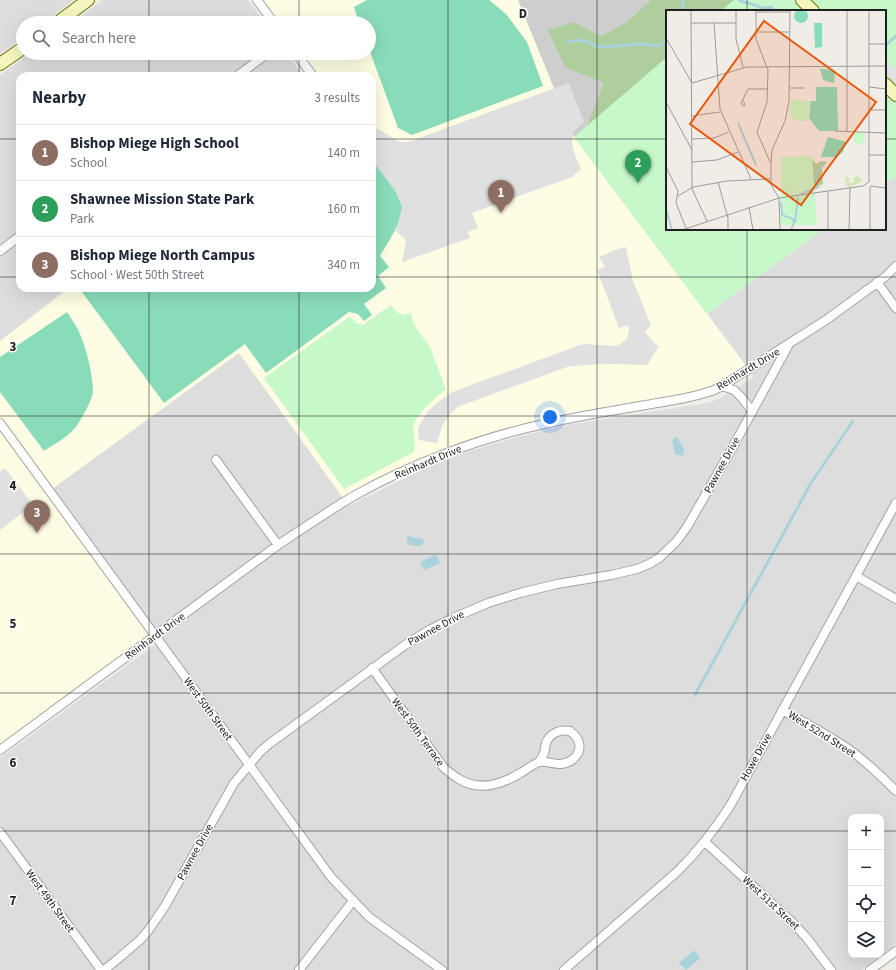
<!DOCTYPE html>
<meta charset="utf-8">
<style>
:root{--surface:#fff;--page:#f2f2f3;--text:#1f2937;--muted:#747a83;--line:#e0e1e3;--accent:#7c3aed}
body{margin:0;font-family:"Source Sans 3",sans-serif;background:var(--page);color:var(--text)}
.controls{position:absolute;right:12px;bottom:12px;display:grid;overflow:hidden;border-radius:8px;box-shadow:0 4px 16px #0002}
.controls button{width:36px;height:36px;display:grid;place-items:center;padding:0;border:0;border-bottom:1px solid var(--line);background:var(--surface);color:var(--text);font:20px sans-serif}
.you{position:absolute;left:550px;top:417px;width:14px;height:14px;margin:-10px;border:3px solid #fff;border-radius:50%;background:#1a73e8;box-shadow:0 0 0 6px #1a73e833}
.badge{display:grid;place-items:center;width:26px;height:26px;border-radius:50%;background:var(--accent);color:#fff;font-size:13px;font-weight:700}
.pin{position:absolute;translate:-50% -33px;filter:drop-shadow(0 1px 2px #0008)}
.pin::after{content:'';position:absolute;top:21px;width:14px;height:12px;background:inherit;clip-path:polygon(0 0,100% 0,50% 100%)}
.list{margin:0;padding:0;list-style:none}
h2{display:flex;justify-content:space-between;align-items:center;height:52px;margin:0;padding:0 16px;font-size:17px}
h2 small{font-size:13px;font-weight:400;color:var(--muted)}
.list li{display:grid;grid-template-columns:26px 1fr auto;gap:12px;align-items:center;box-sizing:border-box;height:56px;padding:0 16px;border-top:1px solid var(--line)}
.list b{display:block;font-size:15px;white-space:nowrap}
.list p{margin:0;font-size:13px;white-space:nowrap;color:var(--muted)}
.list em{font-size:13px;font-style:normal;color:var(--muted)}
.icon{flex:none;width:22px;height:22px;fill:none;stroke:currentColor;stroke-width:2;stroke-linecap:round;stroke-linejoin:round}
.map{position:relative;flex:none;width:896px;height:970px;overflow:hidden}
.search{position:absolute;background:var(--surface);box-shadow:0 4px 16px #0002;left:16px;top:16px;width:360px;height:44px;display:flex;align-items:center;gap:10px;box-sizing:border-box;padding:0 14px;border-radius:22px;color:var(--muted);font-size:15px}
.panel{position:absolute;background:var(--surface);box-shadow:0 4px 16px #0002;left:16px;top:72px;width:360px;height:220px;border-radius:12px}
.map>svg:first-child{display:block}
.residential{fill:#deddde;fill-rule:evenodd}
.education{fill:#fefde3}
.religious{fill:#cecece}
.forest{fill:#aece9e}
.park{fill:#c7f8ca}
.pitch{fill:#89dcb9}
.parking{fill:#e0e0e0}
.water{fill:#aad2dc}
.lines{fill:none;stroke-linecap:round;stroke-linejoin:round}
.stream{stroke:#aad2dc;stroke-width:3}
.street-casing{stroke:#a4a4a4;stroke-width:10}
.secondary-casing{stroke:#6d7509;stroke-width:14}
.street{stroke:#fff;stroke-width:8}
.secondary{stroke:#f6f7bf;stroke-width:12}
.grid{fill:none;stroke:#202020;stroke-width:1;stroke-opacity:0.55}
.labels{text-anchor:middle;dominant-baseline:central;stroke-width:3;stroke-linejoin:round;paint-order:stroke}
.street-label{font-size:11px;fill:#202020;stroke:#fff}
.inset-river{fill:none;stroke:#aad2dc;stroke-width:2}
.inset-road{fill:none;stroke:#9d9b97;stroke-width:1}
.view{fill:#e8590c;fill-opacity:0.15;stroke:#e8590c;stroke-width:2}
.inset-edge{fill:none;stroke:#202020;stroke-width:2}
.grid-label{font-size:13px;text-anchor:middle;font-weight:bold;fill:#202020;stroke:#fff;stroke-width:3;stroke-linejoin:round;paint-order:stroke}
</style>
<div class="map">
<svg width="896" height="970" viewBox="0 0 896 970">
<rect width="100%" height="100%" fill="#f0ede7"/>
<!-- residential -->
<path class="residential" d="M0,0H74L42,23H23V37L0,54Z
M103,0H248L265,23H72Z
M30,53H286L303,76H20V288H69L0,341V75Z
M896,176V944L861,970H0V758L163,639L52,489L239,352L348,506L428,467L466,452L514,438L567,425L708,403L721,398L754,377L707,314L824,229H885V184ZM851,817H881V955H851Z"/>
<!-- education -->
<path class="education" d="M263,0H518L574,137L747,367L721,384L706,390L474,440L344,499L239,353L52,489L0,418V341L69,288H372V76H317L300,53H369V23H279Z
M0,430L150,636L0,745Z"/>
<!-- religious -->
<path class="religious" d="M518,0H734L667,11V57L574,137Z"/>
<!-- forest -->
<path class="forest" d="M651,0H762V11H667V91L587,126L604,83L565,67L548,30L574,22L601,36L626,23Z"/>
<!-- park -->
<path class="park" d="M734,0H896V176L885,184V11H721Z
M667,57V229H824L707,314L574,137Z
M391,305C398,314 399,316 411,313L414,324L417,329L430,347L446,390C438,394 416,415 414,424C412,433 416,443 414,452L344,489L264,378L349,317L352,318L356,323L363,325Z"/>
<!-- pitch -->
<path class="pitch" d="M367,0H489L506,14L527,42L543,86L412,135L398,128L369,49V23H359L354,7Z
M372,160C380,170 402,195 402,207C402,223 388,242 380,256L389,267L378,276L386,288L364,304L372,315L364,321L358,314L349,312L266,373L245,344L164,403L79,288H372Z
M67,312C70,317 74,322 77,328C85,342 93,374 93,391C93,400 81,419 76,427C68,437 54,444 44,451L0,392V357Z"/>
<!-- parking -->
<path class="parking" d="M885,59L896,70V85L885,74Z
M569,83L584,122L573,132L572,143L574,152L577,160L581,169L572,177L472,213L478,228L468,232L470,238L402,262L406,240L395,230L398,224L402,207L396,192L372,160V125L399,142H408Z
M626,247L633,281L651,325L645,332L654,343L659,346L647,365L609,364L584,365L567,367L460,406L452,412L443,424L437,443L419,440L418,428L423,419L428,411L441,400L453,392L463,388L580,345L585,344L617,346L622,343L627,339L629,330L628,325L619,328L597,270L605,267L599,257L617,249Z
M5,468L33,505L0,530V472Z"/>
<!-- water -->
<path class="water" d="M677,437L685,451L683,452L684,454L680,456L679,454L677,455L675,454L672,440Z
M411,536L415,538L423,539L424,543L420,546L410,545L407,543V537Z
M436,554L440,563L424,570L420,562Z
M694,950L700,958L686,970L679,963Z"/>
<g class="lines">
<!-- stream -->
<path class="stream" d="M739,0C743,3 747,2 751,4C759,6 763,10 771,7L774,11
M684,11L682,3L684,0
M567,42L581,40L600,47L643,44L658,46L667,42
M885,46L896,36
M695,695L811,483L853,421"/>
<!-- street casing -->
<g class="street-casing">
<path id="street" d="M257,0L274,23
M296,53L313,76
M237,76L268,53
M0,251L20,236
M877,282L896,308
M722,386L734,390L742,398L752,411
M0,423L331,877L369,917L442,970
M216,460L278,545
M856,576L896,599
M372,668L444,768C449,772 454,776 459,779C480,792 503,784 522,772C526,770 536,762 540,762C546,761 553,764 559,764C569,764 582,756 579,743C578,739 574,734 570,731C560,729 550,733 546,743C545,746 545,750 544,753C543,756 541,759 539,762
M782,710C804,722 826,734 847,748C865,760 881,776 896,791
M0,750L278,545C302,529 327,512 352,497C410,464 479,438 544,424C578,416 612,411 646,405C666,401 688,399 708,392C713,391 718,388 722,386L826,320L885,277L896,266
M0,832L101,970
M705,842L790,920L806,937L831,970
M104,970L119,958L140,940L148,931L165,906L234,783L260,752L269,744L405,645L431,629L453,618L488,603L520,593L557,584L611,575L637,569L649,564L659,558L676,542L687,527L735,443L788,346
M299,970L353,901
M564,970L678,871C698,851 715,829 730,806L896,503
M870,970L896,951"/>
</g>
<!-- secondary casing -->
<g class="secondary-casing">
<path id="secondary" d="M802,0L813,11
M57,23L88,0
M0,64L23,48
M885,84L896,95"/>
</g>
<!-- street -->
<use href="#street" class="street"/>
<!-- secondary -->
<use href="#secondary" class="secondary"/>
</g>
<!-- grid -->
<path class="grid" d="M149,0V23M299,0V23M448,0V970M597,0V970M747,0V11M149,53V76M299,53V76M0,139H20M372,139H667M885,139H896M747,229V970M0,277H20M372,277H896M149,288V970M299,288V970M0,416H896M0,554H896M0,693H896M0,831H851M881,831H896"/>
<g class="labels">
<!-- street labels -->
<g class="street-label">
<text transform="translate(748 369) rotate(-31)">Reinhardt Drive</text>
<text transform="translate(428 462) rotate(-23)">Reinhardt Drive</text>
<text transform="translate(722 465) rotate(-61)">Pawnee Drive</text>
<text transform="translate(436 628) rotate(-28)">Pawnee Drive</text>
<text transform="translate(155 636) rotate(-36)">Reinhardt Drive</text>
<text transform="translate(208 709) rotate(54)">West 50th Street</text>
<text transform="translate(418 732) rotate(54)">West 50th Terrace</text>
<text transform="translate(822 734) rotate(32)">West 52nd Street</text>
<text transform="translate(756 757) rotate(-61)">Howe Drive</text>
<text transform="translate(195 852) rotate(-61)">Pawnee Drive</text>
<text transform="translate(50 901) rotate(54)">West 49th Street</text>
<text transform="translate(771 903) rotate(43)">West 51st Street</text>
</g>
</g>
<!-- overview -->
<g transform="translate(666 10)">
<rect width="220" height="220" fill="#f0ede7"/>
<path d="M189,166L195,168L194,173L181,177L179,167L184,168L182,173L188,172Z" fill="#cde8b0"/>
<path d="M146,149L150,154L155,151L161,152L156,158L157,174L147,179Z" fill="#aece9e"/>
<path d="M125,90L144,91L142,111L128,110L123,102ZM187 128a6 6 0 1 1 12 0a6 6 0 1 1-12 0ZM146,146L151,215H115V147Z" fill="#c7f8ca"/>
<path d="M128 6a7 7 0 1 1 14 0a7 7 0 1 1-14 0ZM148,13H156V37L149,38ZM154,59L169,60L168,73L157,70ZM150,77H171L172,121H153L143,108L145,91H150ZM162,127L180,132L177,142L171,147H155Z" fill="#89dcb9"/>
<path class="inset-river" d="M72,113L90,155M135,184L152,177L153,172L149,168L150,163L158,153M115,192L116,205L127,209L128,212L125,220M0,199L6,220M129,213L132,187"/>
<path class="inset-road" d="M25,0L26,179L41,211M70,0V29L77,57M90,0V29L102,60L101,92L91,122L104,152M181,0V121M90,2H123M25,13H70M48,13L54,99L85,169M90,22H124M0,28L26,73L81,57L220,56M203,34H220M203,77L220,79M124,78H139M77,90L79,95L77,96L75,93L82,79H102M0,92L26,140M203,100H220M26,106L54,102M169,121L220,123M26,129L48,128L63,122M203,145H220M26,152L51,150L72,142M0,157L12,181L10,193L20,218M52,172L62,208V220M204,176L220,178M162,181V220M12,186L27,177L61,171L104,169M83,197L87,220M16,220L113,188L105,175V154L106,140L119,111L123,91L124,0M114,220L113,188L197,176L203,172V0M183,220L184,178M204,220V177"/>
<path class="view" d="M98,11L210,92L135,195L24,114Z"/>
<rect width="220" height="220" class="inset-edge"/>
</g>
<g class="grid-label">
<text x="523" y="18">D</text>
<text x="13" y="351">3</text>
<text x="13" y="490">4</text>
<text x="13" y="628">5</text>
<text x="13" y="767">6</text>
<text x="13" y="905">7</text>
</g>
</svg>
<div class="controls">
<button>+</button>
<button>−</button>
<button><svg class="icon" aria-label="locate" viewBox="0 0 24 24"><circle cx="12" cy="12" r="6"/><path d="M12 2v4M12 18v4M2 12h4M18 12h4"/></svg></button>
<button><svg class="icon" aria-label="layers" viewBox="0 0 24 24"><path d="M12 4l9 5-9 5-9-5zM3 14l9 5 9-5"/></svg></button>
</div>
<div class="you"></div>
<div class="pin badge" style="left:501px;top:213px;background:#8d6e63">1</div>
<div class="pin badge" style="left:638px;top:183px;background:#2e9e5b">2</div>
<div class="pin badge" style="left:37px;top:533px;background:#8d6e63">3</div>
<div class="search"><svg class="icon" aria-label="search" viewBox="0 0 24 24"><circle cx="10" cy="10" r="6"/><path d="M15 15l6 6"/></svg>Search here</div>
<section class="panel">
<h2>Nearby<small>3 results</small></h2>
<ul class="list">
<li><span class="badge" style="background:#8d6e63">1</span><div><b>Bishop Miege High School</b><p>School</p></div><em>140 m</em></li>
<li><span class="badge" style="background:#2e9e5b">2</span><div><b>Shawnee Mission State Park</b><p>Park</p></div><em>160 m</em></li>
<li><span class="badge" style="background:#8d6e63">3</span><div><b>Bishop Miege North Campus</b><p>School · West 50th Street</p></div><em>340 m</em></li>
</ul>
</section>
</div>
